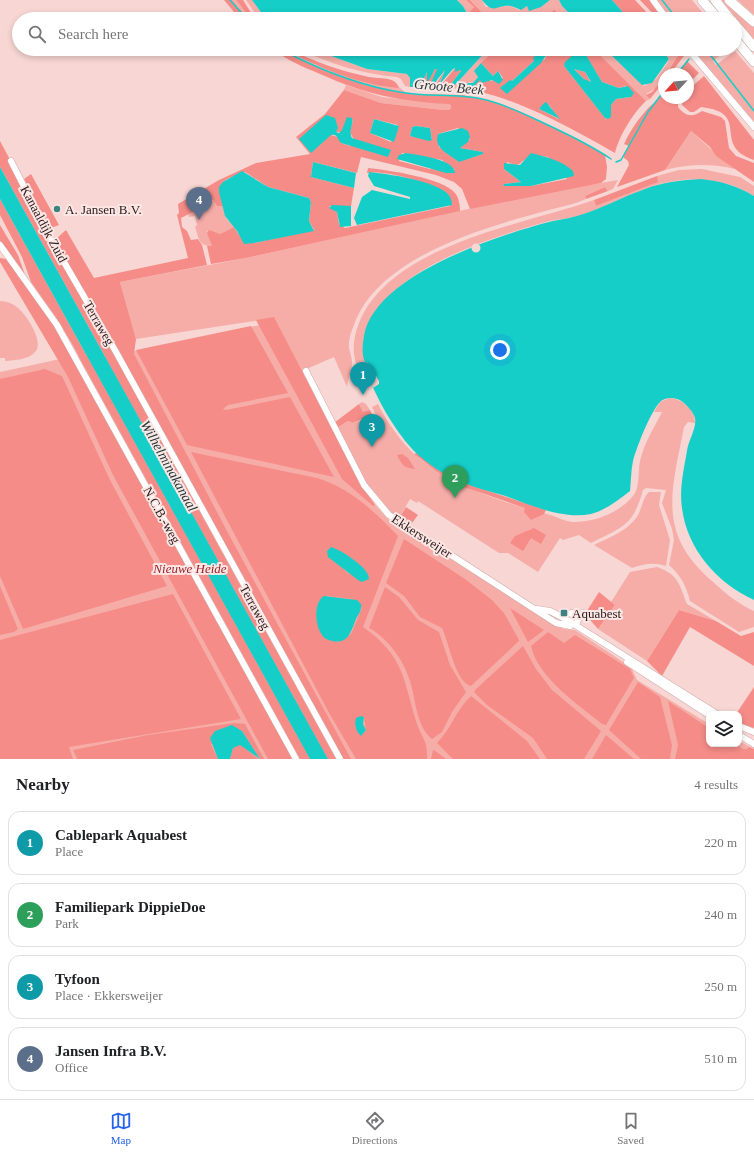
<!DOCTYPE html>
<meta charset="utf-8">
<style>
:root{--surface:#fff;--page:#f2f2f2;--text:#202124;--muted:#757577;--line:#e0e0e0;--accent:#2563eb}
body{margin:0;font-family:"Times New Roman",serif;background:var(--page);color:var(--text)}
.controls{position:absolute;right:12px;bottom:12px;display:grid;overflow:hidden;border-radius:8px;box-shadow:0 2px 6px #0003}
.controls button{width:36px;height:36px;display:grid;place-items:center;padding:0;border:0;border-bottom:1px solid var(--line);background:var(--surface);color:var(--text);font:20px sans-serif}
.compass{position:absolute;left:658px;top:68px;width:36px;height:36px;border-radius:50%;background:var(--surface);box-shadow:0 2px 6px #0003;rotate:244deg}
.you{position:absolute;left:500px;top:350px;width:14px;height:14px;margin:-10px;border:3px solid #fff;border-radius:50%;background:#1a73e8;box-shadow:0 0 0 6px #1a73e833}
.badge{display:grid;place-items:center;width:26px;height:26px;border-radius:50%;background:var(--accent);color:#fff;font-size:13px;font-weight:700}
.pin{position:absolute;translate:-50% -33px;filter:drop-shadow(0 1px 2px #0008)}
.pin::after{content:'';position:absolute;top:21px;width:14px;height:12px;background:inherit;clip-path:polygon(0 0,100% 0,50% 100%)}
.list{margin:0;padding:0;list-style:none}
h2{display:flex;justify-content:space-between;align-items:center;height:52px;margin:0;padding:0 16px;font-size:17px}
h2 small{font-size:13px;font-weight:400;color:var(--muted)}
.list li{display:grid;grid-template-columns:26px 1fr auto;gap:12px;align-items:center;box-sizing:border-box;height:64px;margin:0 8px 8px;padding:0 8px;border:1px solid var(--line);border-radius:12px}
.list b{display:block;font-size:15px;white-space:nowrap}
.list p{margin:0;font-size:13px;white-space:nowrap;color:var(--muted)}
.list em{font-size:13px;font-style:normal;color:var(--muted)}
.icon{flex:none;width:22px;height:22px;fill:none;stroke:currentColor;stroke-width:2;stroke-linecap:round;stroke-linejoin:round}
.map{position:relative;flex:none;width:754px;height:759px;overflow:hidden}
.search{position:absolute;background:var(--surface);box-shadow:0 2px 6px #0003;left:12px;right:12px;top:12px;height:44px;display:flex;align-items:center;gap:10px;box-sizing:border-box;padding:0 14px;border-radius:22px;color:var(--muted);font-size:15px}
.sheet{height:340px;background:var(--surface)}
nav{display:flex;justify-content:space-around;align-items:center;box-sizing:border-box;height:56px;border-top:1px solid var(--line);background:var(--surface);font-size:11px;color:var(--muted)}
nav a{display:grid;justify-items:center;gap:2px}
nav .on{color:var(--accent)}
.map>svg:first-child{display:block}
.green{fill:#f6ada8}
.forest{fill:#f68c87;fill-rule:evenodd}
.water{fill:#16cec8;fill-rule:evenodd}
.pier{fill:#f8d6d3}
.lines{fill:none;stroke-linecap:round;stroke-linejoin:round}
.stream{stroke:#16cec8;stroke-width:1.5}
.minor-casing{stroke:#d0aeac;stroke-width:7}
.highway-casing{stroke:#d0aeac;stroke-width:10}
.minor{stroke:#fff;stroke-width:6}
.highway{stroke:#fff;stroke-width:9}
.poi-dot{fill:#3d8481;stroke:#fce7e5;stroke-width:1.5}
.labels{text-anchor:middle;dominant-baseline:central;stroke-width:4;stroke-linejoin:round;paint-order:stroke}
.poi-label{font-size:13px;fill:#261a19;stroke:#fce7e5;text-anchor:start}
.street-label{font-size:13px;fill:#261a19;stroke:#fce7e5}
.park-label{font-size:13px;font-style:italic;fill:#9e2129;stroke:#fce7e5}
.water-label{font-size:14px;font-style:italic;fill:#1c3635;stroke:#fce7e5}
</style>
<div class="map">
<svg width="754" height="759" viewBox="0 0 754 759">
<rect width="100%" height="100%" fill="#f8d6d3"/>
<!-- green -->
<path class="green" d="M232,0H236L251,19H248Z
M246,0H252L266,19H259Z
M457,0H466L474,7L471,14L476,19H470L463,6Z
M470,0H482L486,7L511,6L519,10L527,6L541,7L550,0H559L562,6L575,19H564L555,10L544,19H540L543,17L542,16H531L524,19H488Z
M655,0H692L708,19H670Z
M721,0H726L754,26V40Z
M737,0H754V15Z
M280,49H285L342,74L370,83L399,87L407,94L357,83Z
M297,49H312L367,69L407,74L410,78V87L405,86L401,79L397,77C360,74 330,63 297,49Z
M488,49H496L475,71L478,77L473,83L469,82L464,88L447,89L456,84Z
M594,49H605L644,86L656,79L668,62L669,59L661,49H679L681,51L656,88L646,94L650,99L646,101Z
M690,49H728L713,61L716,65L735,51L754,73V123C733,97 711,74 690,49Z
M346,85L382,97L447,104L451,105V108L449,110H443L381,103L344,90Z
M691,131C706,144 719,158 735,169C711,163 689,164 665,170Z
M702,169L740,177L754,186V196C733,182 706,178 681,180C645,184 613,205 578,216C568,219 556,219 546,222C489,238 414,262 376,310C370,316 366,353 364,363L369,370L367,374L362,375C351,360 352,340 359,323C391,244 523,225 594,200L596,206L657,182V176L679,170Z
M618,180L613,189L608,191L605,187L585,196L586,199L576,203C508,221 380,250 354,325C351,332 348,340 349,348C350,353 352,358 352,363C352,370 348,379 347,387L334,357L302,371C327,419 352,484 390,521L556,625L564,629L575,630L631,667L637,680L709,724V744H739V741L754,749V759H0V372L74,356H111L274,322L293,355L274,318L136,339L120,282L246,258L527,196Z
M202,197L211,199L217,206H223L226,218L234,227L220,234L207,231L212,246C198,246 199,238 195,227L197,225L195,216L189,217L188,213L193,212C191,204 195,200 202,197Z
M0,301C6,301 12,303 17,307C26,314 45,342 35,352C28,360 15,360 5,361V358H0Z
M669,398C681,398 696,410 695,423L688,422L684,427C672,490 656,533 712,581C725,593 738,604 754,611V627L739,632L690,601C686,585 681,576 669,565L674,540L672,529L662,503L666,490L646,488L643,490C633,526 623,527 591,543L579,535L563,540L560,538L538,572L508,553H499L418,501L417,503L410,499L398,520L393,517L367,486L337,428L348,421L353,423L376,415L372,407L378,404C387,422 399,439 413,453C446,484 504,503 547,514C556,516 565,522 574,522C595,522 619,513 633,496C640,489 638,471 640,461C644,443 654,428 662,412H654L660,402Z
M362,402L366,404L370,410L363,413L359,404Z
M649,492H661L659,505L670,540L666,566C653,562 644,564 632,568L594,545C610,537 628,531 638,515C642,508 643,497 649,492Z
M657,567C679,575 679,584 687,604L716,621L679,610L647,661L598,629L615,605L611,602L630,572Z"/>
<!-- forest -->
<path class="forest" d="M224,0H232L248,19H240Z
M236,0H243L255,19H251Z
M466,0H470L488,19H476L470,12L474,7Z
M612,0H635L653,19H629Z
M640,0H651L664,19H658Z
M555,10L564,19H544L554,10Z
M272,49H280L329,72L365,85L410,94L462,95L484,99L498,103L519,111L578,139L605,155L607,167L606,179L601,183L470,209L462,189L454,182L436,175L361,157L357,173L313,162L311,177L354,188L351,206H329L337,212L339,224L345,228L450,206L443,191C425,182 387,170 367,173L368,168C388,170 443,178 455,193C459,198 460,205 460,211L246,258L211,264L207,246H212L207,233L209,230L220,234L234,227L239,235L254,243L314,230L309,221L311,202L309,198L268,187L245,172C223,180 216,181 223,206H217L211,198C202,196 190,200 193,212L181,218L182,227L187,231L191,240L198,239L202,245L207,265L120,282L136,339L134,354L228,533L351,759H342L55,243L56,239L66,230L94,278L188,258L177,215L179,213L178,204L219,180L256,163L310,154L296,137L325,114L344,90L381,103L443,110H449L451,108V105L447,104C398,101 365,94 320,74C303,67 287,60 272,49ZM374,119L398,125L391,142L370,133ZM353,120L350,132L353,138L356,140L350,146L341,143L338,137L331,135L336,132H341ZM416,126L430,128L432,140L410,136L412,127ZM458,128L470,139L460,148L483,152V154L460,161L439,147L438,134ZM402,153L442,160L455,170L430,169L403,162L399,161ZM541,156L548,157L567,179L531,186H503L504,184L521,182L504,169L507,162C522,168 517,163 528,158C532,157 537,157 541,156Z
M285,49H289C315,62 341,71 369,77C379,79 396,76 399,88C360,85 318,68 285,49Z
M496,49H580L564,66L606,119L611,114V105L616,99L631,97L626,86L619,88L602,82L585,54L586,49H594L646,101C633,113 619,136 615,153C577,131 522,101 480,92L481,85L475,91L470,90L480,79C487,82 496,81 503,78L498,71L493,76L481,63ZM542,50L548,51L545,59L502,90L534,61V58ZM549,105L559,119L539,109Z
M681,51L684,56L670,74H666Z
M687,61L699,73L688,84V74H677Z
M455,68V71L460,69L461,71L447,89L420,88L427,72V83L435,69H437L436,84L445,70L439,84L441,85Z
M574,69L585,72L591,83L584,79Z
M704,76L754,140V160C710,145 753,113 701,107L694,112H690L682,105L683,98H688V90Z
M664,77V82L650,99L646,95L652,92Z
M664,92V98H678V107C685,116 692,118 702,111L721,117L725,121L729,148L736,156L754,163V182L716,156L710,147L691,131L665,170L617,187L629,165L628,161L623,157L629,146L624,144C629,133 636,122 644,113C650,105 658,101 664,92Z
M0,141L175,467L336,759H328L0,167Z
M31,174L59,225L51,228L47,227L24,179Z
M657,176L658,182L596,206L594,200Z
M605,187L608,191L586,199L585,196Z
M0,199L310,759H300L72,344L57,319L31,282L22,257L0,215Z
M0,225L18,255L25,275L0,241Z
M0,258L6,259L47,313L139,476L293,759H268L113,475L68,377L0,262Z
M274,317L359,481L375,505L373,506L342,479L256,320Z
M251,326L288,393L228,405L223,409L226,410L290,397L334,477L187,445L136,350Z
M45,369L62,376L110,480L167,586L23,629L0,576V379Z
M359,404L363,412L370,410L377,425H372L364,418L353,423L348,421L337,428L334,423Z
M191,452L317,478C349,487 376,513 398,536L363,627C404,656 403,678 416,721C421,738 428,739 427,759H356L328,711ZM338,550L354,560L349,574L339,565ZM327,596L351,599L362,608L351,634L339,642L326,639C319,621 311,612 327,596ZM364,717L366,731L360,735L355,726Z
M417,453L437,469L464,483L546,510L544,514L531,520L524,512L525,508L464,487L436,471L414,454Z
M402,454L408,458L415,469C404,468 402,465 397,455Z
M406,507L418,515L409,527L398,520Z
M534,528L546,535L541,544L531,538L523,551L510,543L515,536Z
M404,539L465,579L492,600L504,613L518,638L519,641L471,686C455,682 449,642 442,628L420,617L404,596L386,583Z
M0,586L18,629L14,632L0,635Z
M385,587L399,597L418,620L439,632L450,665L466,692L452,712L442,732L432,739C416,726 416,700 410,681C404,661 388,638 369,628Z
M599,592L615,605L598,629L585,614Z
M173,594L241,719L69,747L73,759H0V640Z
M510,608L544,630L528,642Z
M679,610L716,621L741,636L754,632V666L690,627L662,676L647,661Z
M548,632L564,643L575,635L630,669L634,678L606,725L602,724C579,705 538,678 531,646Z
M523,646L536,669L552,690L601,731L584,759H547L533,738L487,705L474,692L476,689Z
M638,682L660,697L672,745L670,759H641L609,730Z
M754,687V727L753,729L739,724V714H736Z
M471,696L527,741L540,759H453L437,743C451,729 456,710 471,696Z
M668,701L709,728V744H735L743,749H747L749,747L754,749V759H675L678,745Z
M234,723L245,724L264,759H260L242,731L211,744L218,759H77L73,750L148,735Z
M606,735L634,759H592Z
M240,744L257,758L258,759H230L233,748Z
M433,750H434L446,759H431Z"/>
<!-- water -->
<path class="water" d="M252,0H457L463,6L470,19H266Z
M482,0H550L541,7L529,11L527,6L521,10C518,9 515,7 511,6C497,4 494,16 482,0Z
M559,0H612L629,19H575L562,6Z
M312,49H488L456,84L447,89L461,71L460,70L455,72V68L453,69L439,85L445,70L433,85L431,83L437,69H435L427,84V72L420,88H416L415,81L413,87H410V78L407,74L367,69Z
M543,49L549,51L541,63L507,94L500,88L510,80L512,81L534,61L533,58Z
M580,49H586V55L602,82L619,88L628,86L634,93L631,97L616,99L611,105V117L608,119L605,118L564,66L565,62ZM574,69L585,72L591,82L584,79Z
M605,49H661L669,59L652,83L642,85Z
M481,63L493,76L498,71L503,80L499,84L492,80L482,83L480,80L470,90L464,89L468,83H473L478,77L474,71Z
M546,102L560,119L539,109L544,103Z
M326,115L335,118L338,128L336,132L339,133L342,130L347,117L352,118C354,125 348,130 352,138L391,150L388,157L341,143C337,139 338,134 331,135L311,153L299,139Z
M374,119L399,126L394,142L370,133Z
M416,126L430,128L432,140L429,141L410,136L412,127Z
M462,128L468,131L470,137L468,142L460,148L483,152V154L459,162C450,154 433,149 438,134Z
M406,153C417,155 455,159 455,173H446L397,159L399,155Z
M531,153C546,157 561,160 573,171L574,176L531,186H503L504,184L521,182L504,169V163L520,165Z
M313,162L356,173L354,188L311,177Z
M0,167L328,759H310L0,199Z
M242,171L268,187L309,198L311,202L309,221L314,231L254,243L244,244L237,231L225,216L219,192V187L223,182Z
M369,172C388,174 432,180 447,193C450,196 452,200 452,205L357,225L354,218L362,197L372,190L410,199V197L374,186L368,176Z
M701,179C720,181 738,186 754,196V600C717,583 687,549 682,508C679,490 684,468 687,451C688,441 697,428 695,418C693,411 684,401 677,399C671,397 664,398 660,402C650,413 637,446 633,461C631,470 631,481 630,491C618,500 606,510 591,514C562,520 529,504 502,495C489,491 476,488 464,483C446,476 427,464 413,450C392,427 378,400 366,372L369,370C361,358 362,349 364,336C374,276 494,237 545,223C555,220 567,219 577,216C601,209 622,197 645,189C663,182 682,180 701,179Z
M332,205L351,206V226L340,227L337,212L329,208Z
M331,547C341,550 370,568 369,579L362,582L358,580L328,557L327,551Z
M324,596L357,600L361,604C362,610 359,614 356,619C350,635 347,647 326,639C315,632 312,603 324,596Z
M361,716L364,717L363,724L366,730L361,736C356,732 354,725 356,718Z
M232,725L242,731L260,759L240,745L233,748L230,759H218L210,738L215,731Z"/>
<!-- pier -->
<path class="pier" d="M471.5 248a4.5 4.5 0 1 1 9 0a4.5 4.5 0 1 1-9 0Z
M367,362L373,370L370,372L372,375L375,374L379,381V384L373,388L366,372L369,370L364,363Z"/>
<g class="lines">
<!-- stream -->
<path class="stream" d="M230,0L247,19
M662,0L677,19
M280,49C320,70 361,87 406,93C431,97 457,93 482,99C499,102 517,111 533,118C560,131 586,142 611,159
M702,49L712,57L754,111
M695,50L696,49
M677,74L689,59
M616,162L621,160L648,112L664,91"/>
<!-- minor casing -->
<g class="minor-casing">
<path id="minor" d="M653,0L667,19
M688,49L754,127
M11,161L49,236L116,352L340,759
M0,245L57,325L296,759
M306,371L364,485L389,515L556,623L570,626
M537,609L550,611L564,618L565,621
M578,620L583,613
M576,625L578,620L572,613L566,614L564,618L717,714
M627,662L709,715
M739,726L754,732
M739,735L754,744"/>
</g>
<!-- highway casing -->
<g class="highway-casing">
<path id="highway" d="M702,0L718,19
M715,0L730,19
M729,0L754,22
M735,24L754,47
M735,39L754,62"/>
</g>
<!-- minor -->
<use href="#minor" class="minor"/>
<!-- highway -->
<use href="#highway" class="highway"/>
</g>
<!-- markers -->
<g class="poi-dot">
<circle cx="57" cy="209" r="4"/>
<rect x="560" y="609" width="8" height="8" rx="2"/>
</g>
<g class="labels">
<!-- poi labels -->
<g class="poi-label">
<text x="65" y="209">A. Jansen B.V.</text>
<text x="572" y="613">Aquabest</text>
</g>
<!-- street labels -->
<g class="street-label">
<text transform="translate(44 224) rotate(62)">Kanaaldijk Zuid</text>
<text transform="translate(99 323) rotate(60)">Terraweg</text>
<text transform="translate(162 515) rotate(61)">N.C.B.-weg</text>
<text transform="translate(422 536) rotate(33)">Ekkersweijer</text>
<text transform="translate(255 607) rotate(61)">Terraweg</text>
</g>
<!-- park labels -->
<g class="park-label">
<text x="190" y="568">Nieuwe Heide</text>
</g>
<!-- water labels -->
<g class="water-label">
<text transform="translate(449 87) rotate(5)">Groote Beek</text>
<text transform="translate(169 466) rotate(61)">Wilhelminakanaal</text>
</g>
</g>
</svg>
<div class="controls">
<button><svg class="icon" aria-label="layers" viewBox="0 0 24 24"><path d="M12 4l9 5-9 5-9-5zM3 14l9 5 9-5"/></svg></button>
</div>
<svg class="compass" viewBox="-18 -18 36 36"><path d="M0-13l5 13h-10z" fill="#e53935"/><path d="M0 13l5-13h-10z" fill="#757577"/></svg>
<div class="you"></div>
<div class="pin badge" style="left:363px;top:395px;background:#0f9aa8">1</div>
<div class="pin badge" style="left:455px;top:498px;background:#2e9e5b">2</div>
<div class="pin badge" style="left:372px;top:447px;background:#0f9aa8">3</div>
<div class="pin badge" style="left:199px;top:220px;background:#5c6f8a">4</div>
<div class="search"><svg class="icon" aria-label="search" viewBox="0 0 24 24"><circle cx="10" cy="10" r="6"/><path d="M15 15l6 6"/></svg>Search here</div>
</div>
<section class="sheet">
<h2>Nearby<small>4 results</small></h2>
<ul class="list">
<li><span class="badge" style="background:#0f9aa8">1</span><div><b>Cablepark Aquabest</b><p>Place</p></div><em>220 m</em></li>
<li><span class="badge" style="background:#2e9e5b">2</span><div><b>Familiepark DippieDoe</b><p>Park</p></div><em>240 m</em></li>
<li><span class="badge" style="background:#0f9aa8">3</span><div><b>Tyfoon</b><p>Place · Ekkersweijer</p></div><em>250 m</em></li>
<li><span class="badge" style="background:#5c6f8a">4</span><div><b>Jansen Infra B.V.</b><p>Office</p></div><em>510 m</em></li>
</ul>
</section>
<nav>
<a class="on"><svg class="icon" aria-label="map" viewBox="0 0 24 24"><path d="M3 6l6-2 6 2 6-2v14l-6 2-6-2-6 2zM9 4v14M15 6v14"/></svg>Map</a>
<a><svg class="icon" aria-label="directions" viewBox="0 0 24 24"><path d="M12 3l9 9-9 9-9-9zM9 14v-3h6M13 9l2 2-2 2"/></svg>Directions</a>
<a><svg class="icon" aria-label="saved" viewBox="0 0 24 24"><path d="M7 4h10v16l-5-4-5 4z"/></svg>Saved</a>
</nav>
